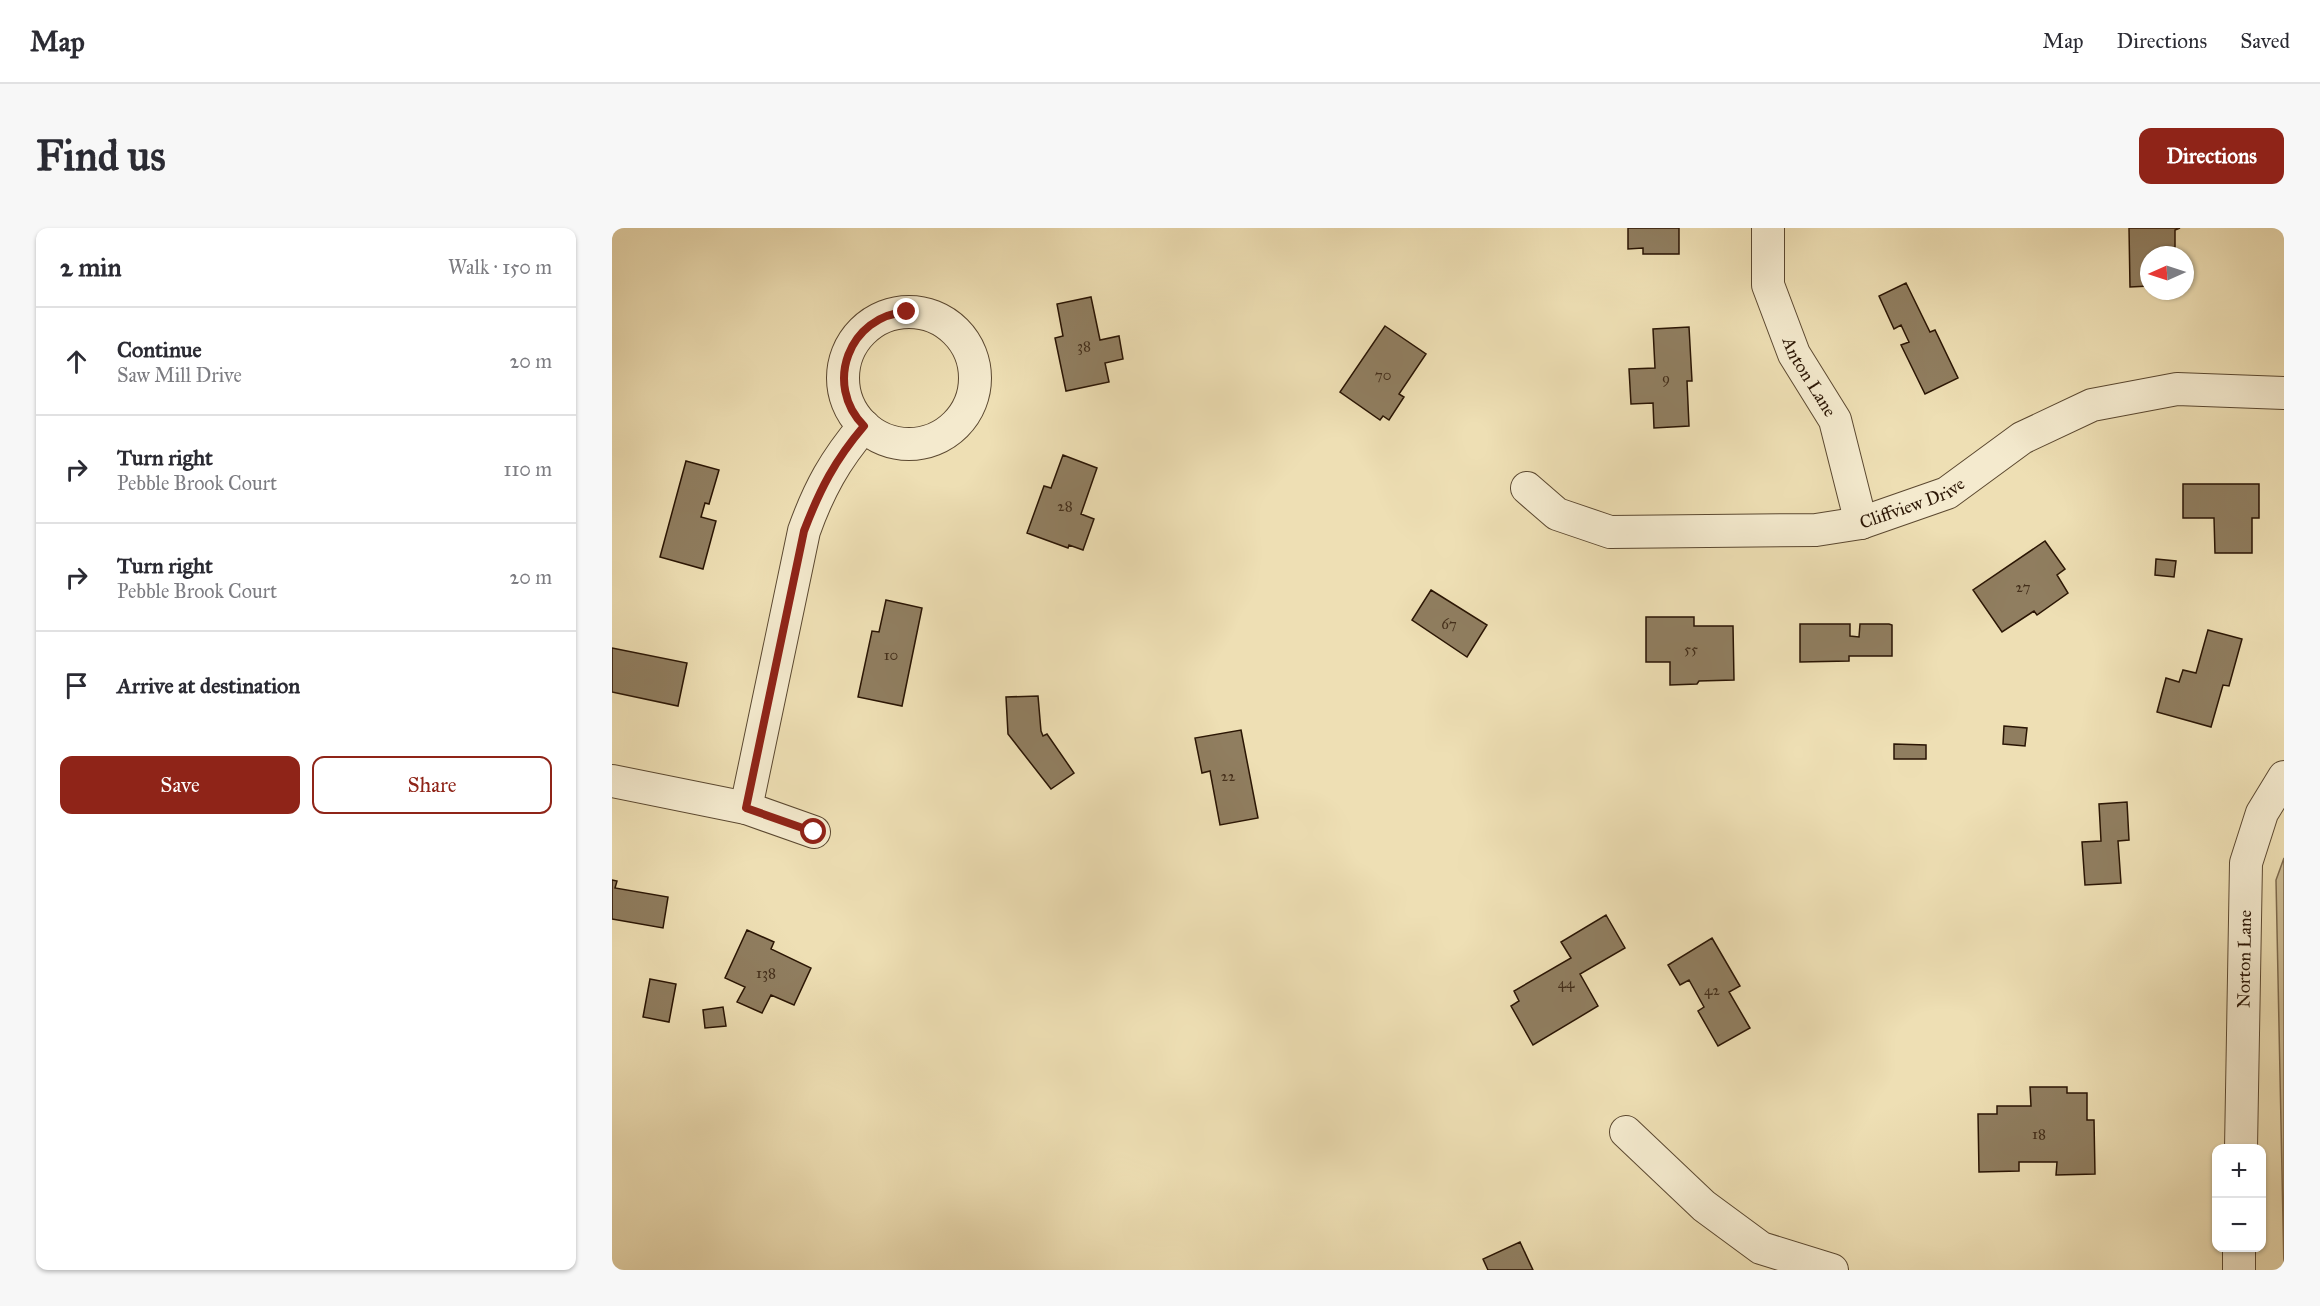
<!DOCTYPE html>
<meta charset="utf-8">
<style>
:root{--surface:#fff;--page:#f7f7f7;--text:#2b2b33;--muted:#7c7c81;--line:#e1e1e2;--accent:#8f2418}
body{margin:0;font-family:"IM FELL Great Primer",serif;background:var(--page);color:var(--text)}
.controls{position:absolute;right:18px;bottom:18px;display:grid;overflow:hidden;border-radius:12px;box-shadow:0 2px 4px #0004}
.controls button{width:54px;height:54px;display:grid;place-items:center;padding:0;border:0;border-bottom:2px solid var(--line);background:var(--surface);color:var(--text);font:30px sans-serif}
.compass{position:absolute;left:1528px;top:18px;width:54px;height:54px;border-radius:50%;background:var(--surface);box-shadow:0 2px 4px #0004;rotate:267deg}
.stop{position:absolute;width:18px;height:18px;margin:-14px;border:4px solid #8f2418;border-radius:50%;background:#fff}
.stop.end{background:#8f2418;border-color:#fff;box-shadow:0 2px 6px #0008}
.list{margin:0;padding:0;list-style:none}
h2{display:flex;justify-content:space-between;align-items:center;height:78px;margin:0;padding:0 24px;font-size:26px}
h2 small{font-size:20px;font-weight:400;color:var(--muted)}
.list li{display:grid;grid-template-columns:39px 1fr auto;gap:18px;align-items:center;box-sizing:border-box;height:108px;padding:0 24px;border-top:2px solid var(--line)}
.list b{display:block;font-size:22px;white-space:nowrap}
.list p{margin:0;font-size:20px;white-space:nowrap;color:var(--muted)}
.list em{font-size:20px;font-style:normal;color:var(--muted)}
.actions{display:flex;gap:12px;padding:18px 24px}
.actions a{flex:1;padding:14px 0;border:2px solid var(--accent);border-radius:12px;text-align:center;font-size:21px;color:var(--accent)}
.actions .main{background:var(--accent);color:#fff}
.icon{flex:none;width:33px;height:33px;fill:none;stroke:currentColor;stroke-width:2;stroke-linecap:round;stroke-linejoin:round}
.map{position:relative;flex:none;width:1672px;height:1042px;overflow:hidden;border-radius:12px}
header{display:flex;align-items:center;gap:36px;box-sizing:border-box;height:84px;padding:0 30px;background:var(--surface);border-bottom:2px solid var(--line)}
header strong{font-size:28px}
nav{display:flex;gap:33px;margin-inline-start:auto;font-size:21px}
.intro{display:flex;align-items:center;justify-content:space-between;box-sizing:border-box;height:144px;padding:0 36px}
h1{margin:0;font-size:42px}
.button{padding:15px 27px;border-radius:12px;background:var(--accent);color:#fff;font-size:21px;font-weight:700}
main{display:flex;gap:36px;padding:0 36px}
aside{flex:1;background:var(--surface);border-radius:12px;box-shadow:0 2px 4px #0004}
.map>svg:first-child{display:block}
.green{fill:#cdbd96;stroke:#7c694d;stroke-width:1.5}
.building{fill:#907e60;stroke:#2a1504;stroke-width:1.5}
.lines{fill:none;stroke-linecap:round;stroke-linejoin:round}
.minor-casing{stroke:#5b4830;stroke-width:34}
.minor{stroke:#f4eace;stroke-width:32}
.route{stroke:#8f2418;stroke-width:8}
.labels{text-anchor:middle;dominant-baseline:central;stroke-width:4.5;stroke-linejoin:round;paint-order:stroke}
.number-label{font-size:15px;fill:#442f1b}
.street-label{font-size:18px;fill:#2a1504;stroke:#f4eace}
</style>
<header>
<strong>Map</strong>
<nav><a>Map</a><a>Directions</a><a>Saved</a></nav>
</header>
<div class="intro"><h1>Find us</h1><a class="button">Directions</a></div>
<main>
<aside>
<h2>2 min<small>Walk · 150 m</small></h2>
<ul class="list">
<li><svg class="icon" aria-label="ahead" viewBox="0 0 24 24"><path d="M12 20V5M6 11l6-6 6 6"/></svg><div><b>Continue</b><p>Saw Mill Drive</p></div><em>20 m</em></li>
<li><svg class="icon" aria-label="right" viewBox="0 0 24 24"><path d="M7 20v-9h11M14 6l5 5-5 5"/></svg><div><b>Turn right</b><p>Pebble Brook Court</p></div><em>110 m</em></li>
<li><svg class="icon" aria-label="right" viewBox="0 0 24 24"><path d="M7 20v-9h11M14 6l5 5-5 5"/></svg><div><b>Turn right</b><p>Pebble Brook Court</p></div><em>20 m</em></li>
<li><svg class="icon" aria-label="arrive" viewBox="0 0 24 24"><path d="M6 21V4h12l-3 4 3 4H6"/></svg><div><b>Arrive at destination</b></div></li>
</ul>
<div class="actions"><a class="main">Save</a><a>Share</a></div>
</aside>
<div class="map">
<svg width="1672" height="1042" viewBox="0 0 1672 1042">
<rect width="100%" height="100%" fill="#eedfb4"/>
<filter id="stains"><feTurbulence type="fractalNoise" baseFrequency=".00333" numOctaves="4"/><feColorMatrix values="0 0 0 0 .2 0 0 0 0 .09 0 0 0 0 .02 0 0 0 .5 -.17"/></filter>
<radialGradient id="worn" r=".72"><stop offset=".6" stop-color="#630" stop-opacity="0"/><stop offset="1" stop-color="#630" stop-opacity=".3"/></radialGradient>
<!-- green -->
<path class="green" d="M1672,630V1042L1664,652Z"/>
<!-- building -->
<path class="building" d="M1016,0H1067V26H1031V20L1016,21Z
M1517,0H1568L1563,2V27H1537V58L1518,59Z
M1294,55L1318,104L1323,102L1346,150L1313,166L1289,117L1297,114L1289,97L1282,101L1267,68Z
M479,69L488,112L507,108L511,131L493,135L497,154L454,163L443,110L451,108L445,76Z
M773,98L814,126L787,166L792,169L777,192L771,188L768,192L728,164Z
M1077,99L1080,153H1075L1077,198L1042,200L1041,175L1019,176L1017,141L1043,140L1041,101Z
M451,227L485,240L469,286L482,291L471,322L457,317L456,320L415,305L432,258L439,260Z
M74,233L107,242L97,276L93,275L89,289L104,293L91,341L48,329Z
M1571,256H1647V290H1640V325H1603L1602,290H1571Z
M1433,313L1453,341L1445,347L1456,365L1425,387L1422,383L1390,404L1361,362Z
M1544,331L1564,333L1562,349L1543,347Z
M819,362L875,397L855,429L800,392Z
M274,372L310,380L290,478L246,469L260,403L267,404Z
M1034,389H1082V398H1121L1122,452L1087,453L1085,456L1058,457V434H1034Z
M1188,396H1238V408L1247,409L1248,396H1277L1280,397V428H1237V433L1188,434Z
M1596,402L1630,411L1617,458L1611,457L1599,499L1545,484L1554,450L1567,454L1571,442L1584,445Z
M0,420L75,435L66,478L0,464Z
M426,468L429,503L431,508L435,506L462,545L439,561L396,506L394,469Z
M1392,498L1415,500L1413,518L1391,516Z
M629,502L646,590L608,597L598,543L590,545L583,510Z
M1282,516L1314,517V531H1282Z
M1515,574L1517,612L1506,613L1509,655L1473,657L1470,614L1489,613L1487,576Z
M0,652L5,653L3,660L56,669L51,700L0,691Z
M994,687L1013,720L968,746L986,778L921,817L899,778L907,773L902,763L959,730L949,714Z
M135,702L162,714L159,721L199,740L182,777L159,767L150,785L125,774L133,759L113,750Z
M1100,710L1128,758L1117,764L1138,800L1106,818L1086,783L1092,779L1077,752L1068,757L1056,737Z
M38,751L64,756L57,794L31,789Z
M111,779L114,798L93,800L91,782Z
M1418,859H1455V865H1475V892H1482L1483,946L1444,947L1445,934H1407V943L1367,944L1366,886H1385V878H1419Z
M908,1014L921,1042H876L871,1031Z"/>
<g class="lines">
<!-- minor casing -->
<g class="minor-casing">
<g id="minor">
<path id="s1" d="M1156,0V57L1182,126L1223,192L1249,295"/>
<circle cx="297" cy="150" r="66"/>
<path id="s2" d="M915,260L945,286L998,304L1204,302L1249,295L1335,265L1410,210L1480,177L1565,161L1672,165"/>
<path d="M0,553L134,580L202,604"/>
<path d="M134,580L192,303C207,261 223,232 252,198"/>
<path d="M1014,904L1092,978L1149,1020L1220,1042"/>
<path id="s3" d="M1629,920L1634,635L1650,585L1672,549"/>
<path d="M1627,1042V1020"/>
</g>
</g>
<!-- minor -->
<use href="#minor" class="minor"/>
</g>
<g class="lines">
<!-- route -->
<path class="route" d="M202,604L134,580L192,303C208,261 223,232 252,198C211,157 237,87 295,84"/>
</g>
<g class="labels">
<!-- number labels -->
<g class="number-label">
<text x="472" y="118">38</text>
<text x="771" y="147">70</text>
<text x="1054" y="150">9</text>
<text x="453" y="278">28</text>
<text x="1411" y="359">27</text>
<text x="837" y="396">67</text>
<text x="1079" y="421">55</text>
<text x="279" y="427">10</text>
<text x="616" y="548">22</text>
<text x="154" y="745">138</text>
<text x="954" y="755">44</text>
<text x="1100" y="762">42</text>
<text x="1427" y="906">18</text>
</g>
<!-- street labels -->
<g class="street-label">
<text stroke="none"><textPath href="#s1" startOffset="158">Anton Lane</textPath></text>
<text stroke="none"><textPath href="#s2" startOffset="402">Cliffview Drive</textPath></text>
<text stroke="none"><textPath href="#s3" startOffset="189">Norton Lane</textPath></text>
</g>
</g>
<rect width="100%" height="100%" filter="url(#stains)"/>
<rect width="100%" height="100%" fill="url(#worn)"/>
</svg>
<div class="controls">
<button>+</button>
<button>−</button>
</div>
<svg class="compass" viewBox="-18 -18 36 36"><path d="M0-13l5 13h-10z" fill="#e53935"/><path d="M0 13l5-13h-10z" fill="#7c7c81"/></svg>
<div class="stop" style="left:202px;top:604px"></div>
<div class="stop end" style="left:295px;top:84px"></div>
</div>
</main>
